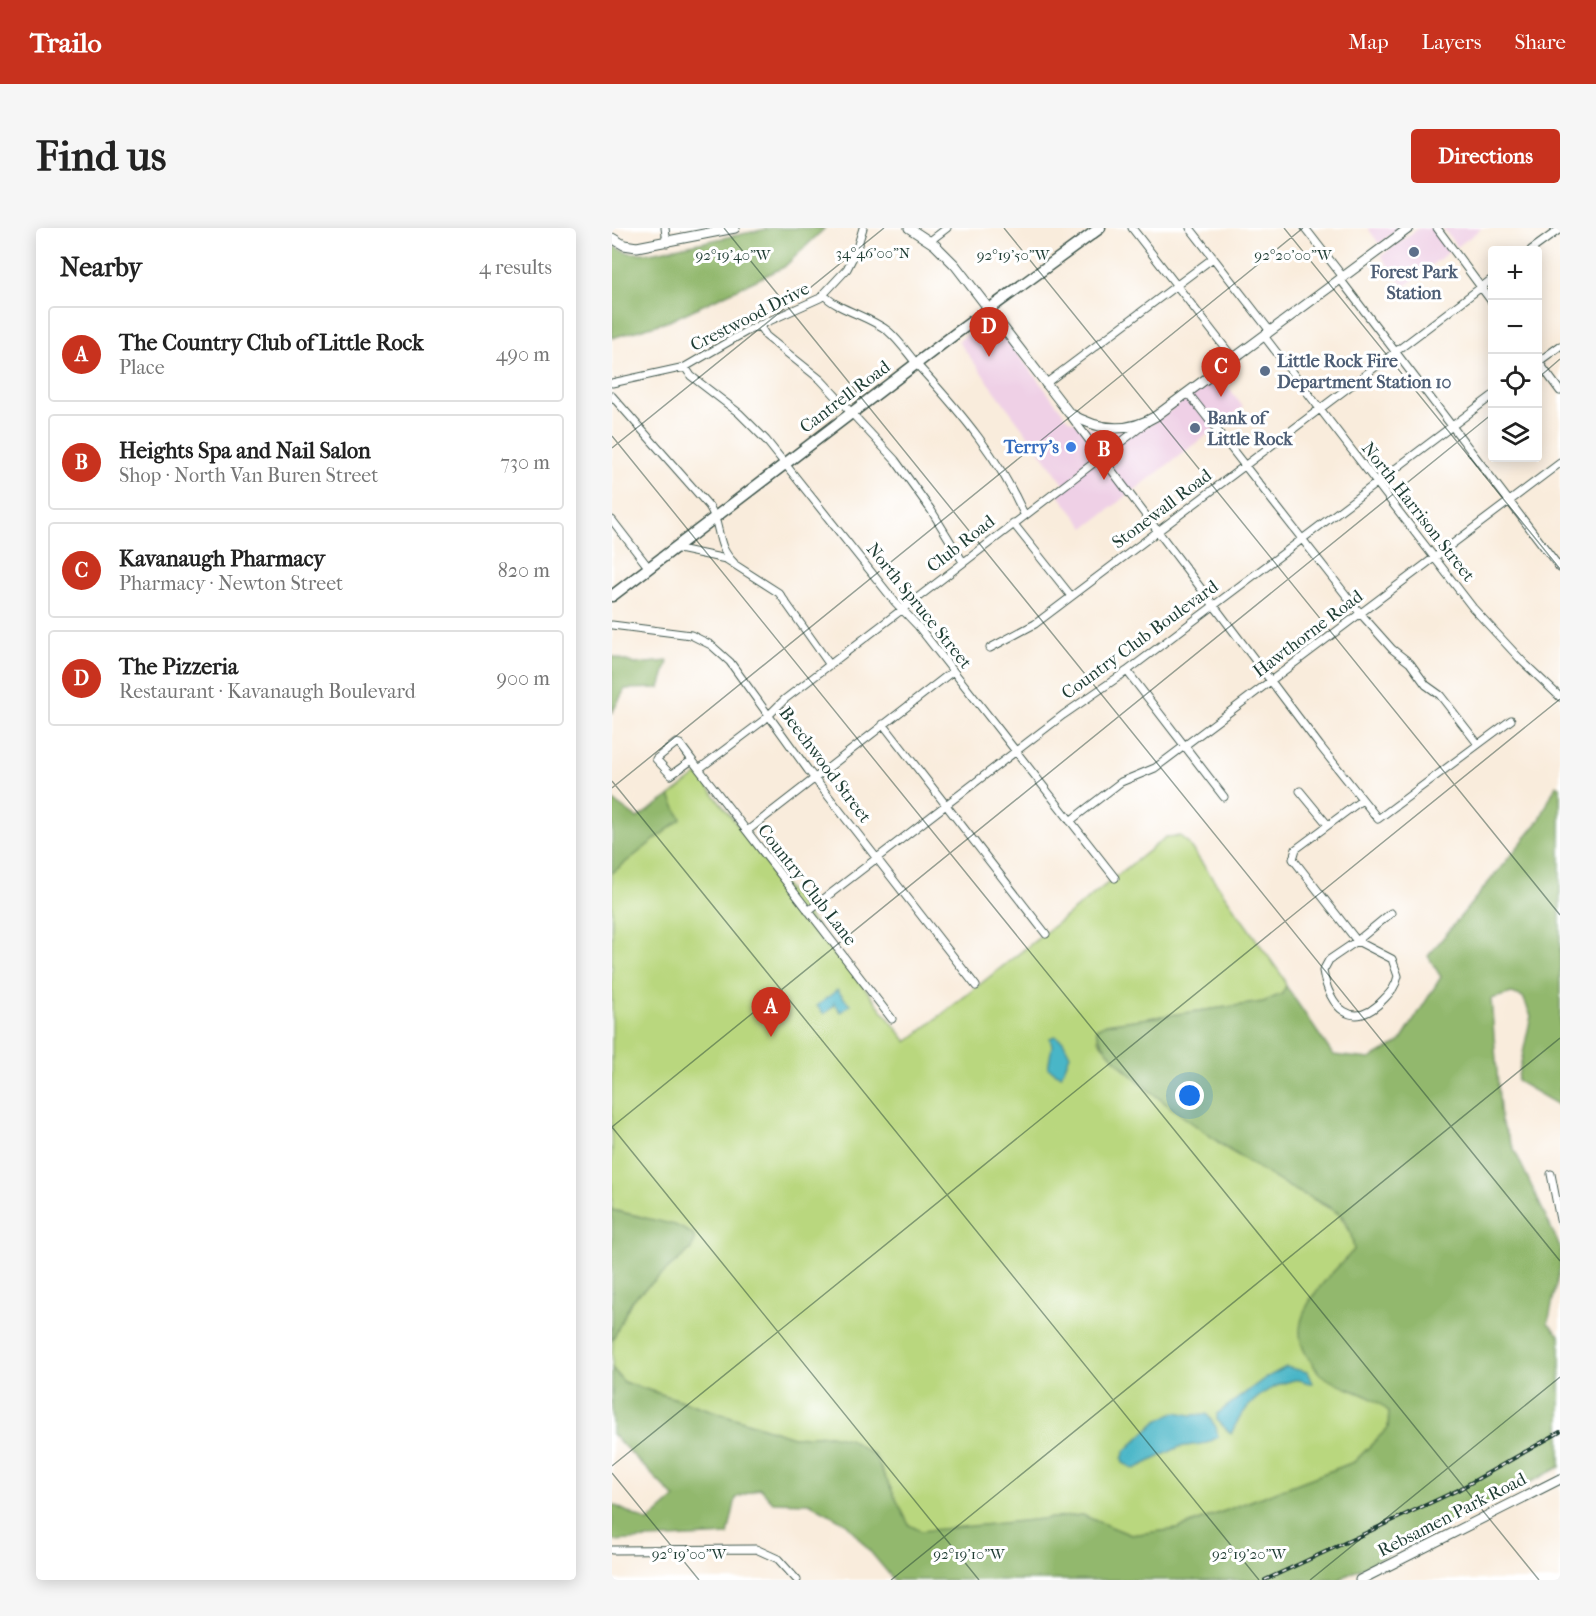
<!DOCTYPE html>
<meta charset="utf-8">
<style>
:root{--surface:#fff;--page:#f6f6f6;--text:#222;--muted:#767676;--line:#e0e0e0;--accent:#c8321e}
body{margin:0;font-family:"IM FELL French Canon",serif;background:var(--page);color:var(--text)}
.controls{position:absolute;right:18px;top:18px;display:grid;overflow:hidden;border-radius:6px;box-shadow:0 3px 15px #0003}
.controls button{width:54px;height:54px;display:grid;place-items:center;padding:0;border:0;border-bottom:2px solid var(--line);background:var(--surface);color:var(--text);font:30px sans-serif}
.you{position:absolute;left:578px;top:868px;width:21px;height:21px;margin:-15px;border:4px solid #fff;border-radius:50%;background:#1a73e8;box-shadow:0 0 0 9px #1a73e833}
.badge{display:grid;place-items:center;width:39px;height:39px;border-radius:50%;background:var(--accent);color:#fff;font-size:20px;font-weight:700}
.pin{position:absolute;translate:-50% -50px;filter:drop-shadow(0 2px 3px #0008)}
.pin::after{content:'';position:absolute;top:32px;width:21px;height:18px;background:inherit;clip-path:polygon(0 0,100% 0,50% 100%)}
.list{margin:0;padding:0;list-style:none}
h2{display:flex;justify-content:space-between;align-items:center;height:78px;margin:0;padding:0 24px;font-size:26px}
h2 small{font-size:20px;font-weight:400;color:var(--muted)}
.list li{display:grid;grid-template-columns:39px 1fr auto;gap:18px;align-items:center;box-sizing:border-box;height:96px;margin:0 12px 12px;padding:0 12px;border:2px solid var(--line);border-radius:6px}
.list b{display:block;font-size:22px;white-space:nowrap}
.list p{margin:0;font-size:20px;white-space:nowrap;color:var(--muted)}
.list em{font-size:20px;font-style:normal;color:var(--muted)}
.icon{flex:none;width:33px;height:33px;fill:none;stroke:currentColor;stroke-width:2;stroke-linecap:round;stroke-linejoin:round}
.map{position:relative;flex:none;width:948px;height:1352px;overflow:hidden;border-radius:6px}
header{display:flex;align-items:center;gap:36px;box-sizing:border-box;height:84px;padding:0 30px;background:var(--accent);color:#fff}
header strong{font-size:28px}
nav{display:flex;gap:33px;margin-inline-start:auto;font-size:21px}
.intro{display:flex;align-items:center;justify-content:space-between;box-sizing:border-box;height:144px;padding:0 36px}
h1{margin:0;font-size:42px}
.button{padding:15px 27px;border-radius:6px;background:var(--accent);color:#fff;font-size:21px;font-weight:700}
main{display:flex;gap:36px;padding:0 36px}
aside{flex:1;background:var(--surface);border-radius:6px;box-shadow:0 3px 15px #0003}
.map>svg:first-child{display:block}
.built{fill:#efd0e6}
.green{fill:#b9d77e;stroke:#6c8a59;stroke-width:1.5}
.forest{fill:#92b86d;stroke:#587a50;stroke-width:1.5}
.water{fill:#4ab6c7;stroke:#347a7e;stroke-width:1.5}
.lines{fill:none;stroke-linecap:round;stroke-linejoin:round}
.street-casing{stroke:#40574d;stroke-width:9}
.secondary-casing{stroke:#40574d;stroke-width:11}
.primary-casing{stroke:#40574d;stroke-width:13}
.street{stroke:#fff;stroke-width:7}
.secondary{stroke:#fff;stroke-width:9}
.primary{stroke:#fff;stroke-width:10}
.rail-casing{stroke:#1f3d34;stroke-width:4}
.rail{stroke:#fff;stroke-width:1.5;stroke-dasharray:4.5;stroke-linecap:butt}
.ticks{fill:none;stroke:#1f3d34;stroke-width:1.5;stroke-opacity:0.45}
.service-dot{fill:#5c6f8a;stroke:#fff;stroke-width:2}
.shop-dot{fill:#3f7fe0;stroke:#fff;stroke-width:2}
.labels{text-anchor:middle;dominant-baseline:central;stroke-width:6;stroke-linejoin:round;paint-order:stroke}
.service-label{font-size:18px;font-weight:bold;fill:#4e5e75;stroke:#fff;text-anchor:start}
.street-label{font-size:18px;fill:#1f3d34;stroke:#fff}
.shop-label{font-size:18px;font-weight:bold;fill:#366cbe;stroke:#fff;text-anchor:end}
.ticks-label{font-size:15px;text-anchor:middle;fill:#1f3d34;stroke:#fff;stroke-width:6;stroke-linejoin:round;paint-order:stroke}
</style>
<header>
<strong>Trailo</strong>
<nav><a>Map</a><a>Layers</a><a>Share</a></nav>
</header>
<div class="intro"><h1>Find us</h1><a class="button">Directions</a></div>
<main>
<aside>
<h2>Nearby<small>4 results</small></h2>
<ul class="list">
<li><span class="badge">A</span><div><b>The Country Club of Little Rock</b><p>Place</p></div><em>490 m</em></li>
<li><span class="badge">B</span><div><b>Heights Spa and Nail Salon</b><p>Shop · North Van Buren Street</p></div><em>730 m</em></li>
<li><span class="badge">C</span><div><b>Kavanaugh Pharmacy</b><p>Pharmacy · Newton Street</p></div><em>820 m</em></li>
<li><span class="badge">D</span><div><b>The Pizzeria</b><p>Restaurant · Kavanaugh Boulevard</p></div><em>900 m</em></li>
</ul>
</aside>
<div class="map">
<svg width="948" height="1352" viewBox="0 0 948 1352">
<rect width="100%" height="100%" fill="#fff"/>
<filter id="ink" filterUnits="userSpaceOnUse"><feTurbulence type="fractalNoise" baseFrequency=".0167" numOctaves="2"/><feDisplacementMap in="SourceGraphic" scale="12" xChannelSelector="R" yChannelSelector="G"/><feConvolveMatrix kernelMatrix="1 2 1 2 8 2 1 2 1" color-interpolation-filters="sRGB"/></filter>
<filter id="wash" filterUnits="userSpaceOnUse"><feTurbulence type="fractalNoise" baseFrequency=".008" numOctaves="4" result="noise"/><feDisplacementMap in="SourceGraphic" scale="24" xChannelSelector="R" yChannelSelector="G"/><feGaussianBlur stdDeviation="1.35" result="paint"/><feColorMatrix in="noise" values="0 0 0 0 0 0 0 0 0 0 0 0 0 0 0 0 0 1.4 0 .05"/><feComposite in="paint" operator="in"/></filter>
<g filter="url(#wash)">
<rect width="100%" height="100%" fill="#f9ecdc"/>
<!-- built -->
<path class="built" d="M756,0H787L767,16Z
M807,0H820L838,23L792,59L769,28Z
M831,0H870L845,19Z
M374,94L383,97L457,192L484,202L515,203L538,197L607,147L631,179L473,300L446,266L454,259L449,252L346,113Z"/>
<!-- green -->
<path class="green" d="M86,546L295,814L554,609L568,608L575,614L671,749L674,758L670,766L651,774L494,796L486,812L514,843L616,922L727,986L739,1005L742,1022L698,1071L711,1149L768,1174L777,1184L776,1200L742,1234L565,1301L519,1307L470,1287L309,1304L297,1297L262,1227L218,1207L181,1209L12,1154L0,1140L1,1109L20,1072L79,1021L83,1013L27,988L0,982V645L69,591L58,568Z"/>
<!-- forest -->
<path class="forest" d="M159,0H213L172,39L57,93L0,110V18L18,25H39Z
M0,428L23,436L56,433L48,460L13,461L0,485Z
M944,557L948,559V878L905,853L919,788L911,769L900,765L879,771L889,893L948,1019V1039L936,1095L948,1108V1239L726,1352H282L235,1296L197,1275L161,1274L148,1260L124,1270L116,1307L0,1313V1276L36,1294L63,1270L0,1206V1140L12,1154L181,1209L218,1207L237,1211L262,1227L297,1297L309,1303L470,1287L519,1307L565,1301L742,1234L776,1200L777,1184C759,1164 733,1163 712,1149C707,1146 703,1140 700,1135C665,1093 714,1052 742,1022C740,1009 737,993 726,985C712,974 693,968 677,959C638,936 491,842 484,801L494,796L651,774L670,766L674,758L721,827L758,831L788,814L829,749L816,728L927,593Z
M58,568L69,591L0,645V572L25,590Z
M0,982L63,997L81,1006L83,1013L79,1021L20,1072L0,1113Z"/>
<!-- water -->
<path class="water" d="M225,762L238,777L229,784L222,775V778L212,786L205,778Z
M443,808L451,813L458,827L449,848L436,840L440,818L438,810Z
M674,1139L695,1144L700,1155C694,1156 690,1150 682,1152C652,1159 631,1179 619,1206L605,1192V1186L652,1151Z
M564,1184L579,1187L595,1186L604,1199L606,1209L595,1215L567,1219L523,1241L511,1235L510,1231L513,1223L545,1193Z"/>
</g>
<g filter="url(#ink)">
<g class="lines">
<!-- street casing -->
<g class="street-casing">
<path id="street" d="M53,0L55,15
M520,0L621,130
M578,0L658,103
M693,0L731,49
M825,0L880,74
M318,13L335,0
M919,22L948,1
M728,51L948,340
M212,67C226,82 257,88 276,103C289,114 298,129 309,141C350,186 387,230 412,286
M147,97L154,108L209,152L283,232L319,282L351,334
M652,108L861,380L911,434L948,469
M926,133L948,163
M926,134L948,118
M73,139L79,148L127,185L154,212L283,374L306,398L503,650
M0,155L73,139L135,103L208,70L235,41L244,23L251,0
M433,156L601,30
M576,165L748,385L780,421L798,435L814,457L828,467L866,516
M0,168L97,278C111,299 102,315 122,335
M458,187L708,518L766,591L899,492
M0,292L37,340
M401,295L459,368
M62,320L114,331L167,365L218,437
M0,397L79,407L99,417L118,434L196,542L364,758
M378,420L423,396L880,51
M515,443L612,569
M271,496L434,706
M64,515L68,516L80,532L59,547L44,531Z
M80,532L280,791
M87,541L152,492L173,471L534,195
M688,563L716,597
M750,572L684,621L681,631L745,713L779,685
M458,593L509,554L543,540L948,235
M135,603L341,443
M196,683L451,487L515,443L880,168
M745,713L780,731L786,748C784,758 779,764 772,771C741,805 717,779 711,743L717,732Z
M939,946L948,992
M0,1322L144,1321L166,1331L185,1352"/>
</g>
<!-- secondary casing -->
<g class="secondary-casing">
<path id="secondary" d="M297,0L323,17L343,37L457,185C485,202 515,206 544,188L797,0
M0,10L12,17L25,19L123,0
M748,1352L948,1251"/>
</g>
<!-- primary casing -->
<g class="primary-casing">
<path id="primary" d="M0,368L343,106L488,0"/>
</g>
<!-- street -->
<use href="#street" class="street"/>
<!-- secondary -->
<use href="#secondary" class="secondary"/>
<!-- primary -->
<use href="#primary" class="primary"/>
<!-- rail casing -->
<g class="rail-casing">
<path id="rail" d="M653,1352L846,1262L948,1204"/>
</g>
<!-- rail -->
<use href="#rail" class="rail"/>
</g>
</g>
<!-- ticks -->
<path class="ticks" d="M112,0L948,1033M392,0L948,687M672,0L948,341M926,150L948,131M0,208L927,1352M0,220L272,0M0,553L647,1352M0,560L691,0M0,899L367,1352M0,899L880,186M0,1238L948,471M0,1245L87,1352M279,1352L948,810M698,1352L948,1149"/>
<!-- markers -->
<g class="service-dot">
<circle cx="802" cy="24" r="6"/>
<circle cx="653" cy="143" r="6"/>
<circle cx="583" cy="200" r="6"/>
</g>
<circle class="shop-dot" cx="459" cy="219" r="6"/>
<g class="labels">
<!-- service labels -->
<g class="service-label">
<text x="802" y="44" text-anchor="middle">Forest Park<tspan x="802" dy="21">Station</tspan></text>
<text x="665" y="133">Little Rock Fire<tspan x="665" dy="21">Department Station 10</tspan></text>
<text x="595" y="190">Bank of<tspan x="595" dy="21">Little Rock</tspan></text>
</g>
<!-- street labels -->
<g class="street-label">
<text transform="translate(138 89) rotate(-27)">Crestwood Drive</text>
<text transform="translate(233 169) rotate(-37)">Cantrell Road</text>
<text transform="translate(550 281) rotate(-37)">Stonewall Road</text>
<text transform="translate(806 284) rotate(52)">North Harrison Street</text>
<text transform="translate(349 316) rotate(-38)">Club Road</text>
<text transform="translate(307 378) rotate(51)">North Spruce Street</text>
<text transform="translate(696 406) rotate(-37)">Hawthorne Road</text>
<text transform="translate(528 412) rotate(-36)">Country Club Boulevard</text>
<text transform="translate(213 537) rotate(53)">Beechwood Street</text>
<text transform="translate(195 657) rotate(52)">Country Club Lane</text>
<text transform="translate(840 1287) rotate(-27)">Rebsamen Park Road</text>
</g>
<!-- shop labels -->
<g class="shop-label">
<text x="447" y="219">Terry's</text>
</g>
</g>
<g class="ticks-label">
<text x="261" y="30">34°46'00"N</text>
<text x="121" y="32">92°19'40"W</text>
<text x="401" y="32">92°19'50"W</text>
<text x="681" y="32">92°20'00"W</text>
<text x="77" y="1331">92°19'00"W</text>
<text x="357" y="1331">92°19'10"W</text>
<text x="637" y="1331">92°19'20"W</text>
</g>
</svg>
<div class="controls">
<button>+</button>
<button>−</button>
<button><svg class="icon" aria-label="locate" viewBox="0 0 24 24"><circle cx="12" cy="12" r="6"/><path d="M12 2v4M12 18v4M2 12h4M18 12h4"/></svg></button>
<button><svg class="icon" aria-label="layers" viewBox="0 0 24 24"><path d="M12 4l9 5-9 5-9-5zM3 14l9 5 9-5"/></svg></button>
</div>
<div class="you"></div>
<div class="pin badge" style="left:159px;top:809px">A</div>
<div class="pin badge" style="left:492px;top:252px">B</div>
<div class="pin badge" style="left:609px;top:169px">C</div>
<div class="pin badge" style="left:377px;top:129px">D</div>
</div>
</main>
